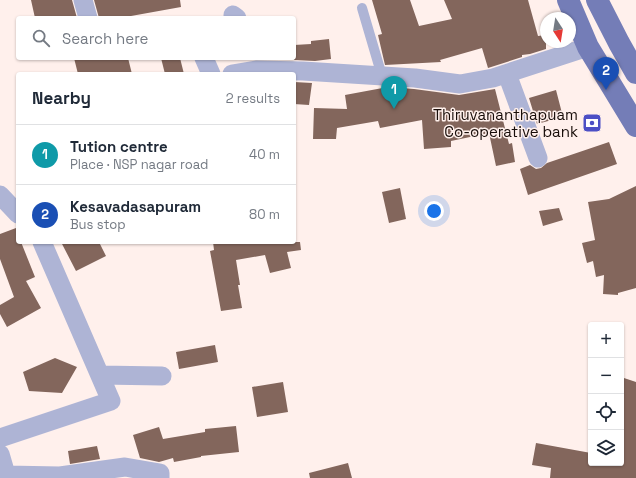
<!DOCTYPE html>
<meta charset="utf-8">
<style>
:root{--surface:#fff;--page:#f6f6f7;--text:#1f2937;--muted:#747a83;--line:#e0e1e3;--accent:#4c4fc5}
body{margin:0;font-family:"Space Grotesk",sans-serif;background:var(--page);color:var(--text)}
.controls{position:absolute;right:12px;bottom:12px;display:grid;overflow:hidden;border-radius:4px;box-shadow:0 1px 3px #0004}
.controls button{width:36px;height:36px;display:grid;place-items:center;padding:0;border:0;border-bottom:1px solid var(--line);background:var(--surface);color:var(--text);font:20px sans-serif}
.compass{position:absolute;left:540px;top:12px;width:36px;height:36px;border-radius:50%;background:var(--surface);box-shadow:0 1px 3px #0004;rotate:168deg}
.you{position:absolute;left:434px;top:211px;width:14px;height:14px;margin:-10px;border:3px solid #fff;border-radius:50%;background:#1a73e8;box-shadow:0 0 0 6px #1a73e833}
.badge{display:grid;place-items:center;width:26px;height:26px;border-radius:50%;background:var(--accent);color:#fff;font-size:13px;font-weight:700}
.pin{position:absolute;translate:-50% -33px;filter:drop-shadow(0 1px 2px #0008)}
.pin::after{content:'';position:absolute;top:21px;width:14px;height:12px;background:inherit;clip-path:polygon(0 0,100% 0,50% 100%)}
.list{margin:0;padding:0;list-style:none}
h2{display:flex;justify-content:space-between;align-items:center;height:52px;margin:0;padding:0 16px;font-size:17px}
h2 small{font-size:13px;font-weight:400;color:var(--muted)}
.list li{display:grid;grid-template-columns:26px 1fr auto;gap:12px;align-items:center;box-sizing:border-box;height:60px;padding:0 16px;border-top:1px solid var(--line)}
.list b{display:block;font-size:15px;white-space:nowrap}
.list p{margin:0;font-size:13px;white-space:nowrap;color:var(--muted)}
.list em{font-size:13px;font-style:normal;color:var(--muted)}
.icon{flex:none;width:22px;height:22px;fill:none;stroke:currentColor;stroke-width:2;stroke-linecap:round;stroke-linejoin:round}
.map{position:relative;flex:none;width:636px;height:478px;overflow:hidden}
.search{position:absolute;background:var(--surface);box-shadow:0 1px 3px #0004;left:16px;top:16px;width:280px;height:44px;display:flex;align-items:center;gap:10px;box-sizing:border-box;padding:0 14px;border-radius:4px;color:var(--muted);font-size:15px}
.panel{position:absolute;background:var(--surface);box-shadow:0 1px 3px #0004;left:16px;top:72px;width:280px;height:172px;border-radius:4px}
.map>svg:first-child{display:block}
.building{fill:#83665c}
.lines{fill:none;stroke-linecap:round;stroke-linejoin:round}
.lane{stroke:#aeb4d5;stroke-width:10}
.street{stroke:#aeb4d5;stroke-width:19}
.primary{stroke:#747db7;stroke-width:22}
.labels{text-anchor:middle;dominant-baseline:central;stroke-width:3;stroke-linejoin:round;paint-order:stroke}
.poi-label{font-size:15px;fill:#180d09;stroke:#fff0ec;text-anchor:end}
</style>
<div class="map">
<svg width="636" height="478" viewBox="0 0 636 478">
<rect width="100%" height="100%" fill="#fff0ec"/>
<!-- building -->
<path class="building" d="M31,0H72L77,18H35Z
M94,0H180L181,7L131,16V18H99Z
M372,0H410L419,26L452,19L444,0H528L538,36L546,35V49L530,54L522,55V57L488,68L482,48L440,60L441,62L385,65L378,35L382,34Z
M329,39L331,59L315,61L294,60V45L311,44V41Z
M74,58H128L132,74H78Z
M161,58H180L184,74H165Z
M294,82L312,83L309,105L294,104Z
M388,87L414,89L459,95L495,89L509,144L512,143L515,162L496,166L489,133L451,141V147L424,149L422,120L380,128L378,121L337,128L336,139H313L314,108L347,109L345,95Z
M556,90L563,117L537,124L529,98Z
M609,142L617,164L528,195L520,169L530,165L536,169L541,168L547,163Z
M636,186V288L618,293V295L603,294L604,275L596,277L593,261L587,263L582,243L595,240L588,202L609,199Z
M400,188L406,219L389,223L382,192Z
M559,208L563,220L543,226L539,211Z
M16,228L18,233V242H21L35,277L26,281L41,308L7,327L0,314V305L14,297L0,259V234Z
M61,242H99L106,256L76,271Z
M213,242H300L301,250L287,252L291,268L270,273L265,255L236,260L240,285H238L242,308L221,311L210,251L214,250Z
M215,345L218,362L179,369L176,352Z
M55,358L77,367L62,393L29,391L23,372Z
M621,377L636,382V478H550L551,468L532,465L536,443L591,453V463H621Z
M283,382L288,412L257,417L252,387Z
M236,426L239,452L201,456V457L174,462L173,458L159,462L140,458L133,435L159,427L163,439L205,432V429Z
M97,446L100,459L70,464L68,451Z
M348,463L352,478H310L309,473Z"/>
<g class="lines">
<!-- lane -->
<path class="lane" d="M362,8L382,76"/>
<!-- street -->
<path class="street" d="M83,0L88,18
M233,15L237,18
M204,58L211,74
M232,74L256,70L303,71L415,78L460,84L493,78L588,47
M507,74L538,158
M0,195L18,214
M100,375L162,376
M0,438L111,401L42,242
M0,454L7,478
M6,475L60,476L125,467L160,473V478"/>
<!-- primary -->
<path class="primary" d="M568,0L588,47L636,126
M597,0L619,43L636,73"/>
</g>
<!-- icons -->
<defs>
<g id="bank-square" transform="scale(1)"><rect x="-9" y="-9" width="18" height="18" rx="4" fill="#4c4fc5" stroke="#fff0ec"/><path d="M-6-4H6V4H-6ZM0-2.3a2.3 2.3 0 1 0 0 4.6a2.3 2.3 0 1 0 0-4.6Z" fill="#fff"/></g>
</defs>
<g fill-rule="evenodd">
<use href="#bank-square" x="592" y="123"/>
</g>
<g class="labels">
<!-- poi labels -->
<g class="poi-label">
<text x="578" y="114">Thiruvananthapuam<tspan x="578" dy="17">Co-operative bank</tspan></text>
</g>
</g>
</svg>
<div class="controls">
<button>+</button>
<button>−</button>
<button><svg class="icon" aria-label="locate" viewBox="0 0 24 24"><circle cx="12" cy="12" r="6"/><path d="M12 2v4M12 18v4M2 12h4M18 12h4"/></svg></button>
<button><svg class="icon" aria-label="layers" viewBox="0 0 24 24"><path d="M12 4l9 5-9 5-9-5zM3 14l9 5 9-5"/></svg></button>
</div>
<svg class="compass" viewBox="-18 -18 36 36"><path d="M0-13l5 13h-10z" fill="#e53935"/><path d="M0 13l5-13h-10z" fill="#747a83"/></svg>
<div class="you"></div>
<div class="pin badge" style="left:394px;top:109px;background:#0f9aa8">1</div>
<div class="pin badge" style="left:606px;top:90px;background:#1a4fb4">2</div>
<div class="search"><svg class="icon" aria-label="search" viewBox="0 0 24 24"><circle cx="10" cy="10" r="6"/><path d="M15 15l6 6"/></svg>Search here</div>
<section class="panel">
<h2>Nearby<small>2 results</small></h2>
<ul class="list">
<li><span class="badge" style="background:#0f9aa8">1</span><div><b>Tution centre</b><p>Place · NSP nagar road</p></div><em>40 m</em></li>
<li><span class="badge" style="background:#1a4fb4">2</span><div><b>Kesavadasapuram</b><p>Bus stop</p></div><em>80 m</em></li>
</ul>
</section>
</div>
